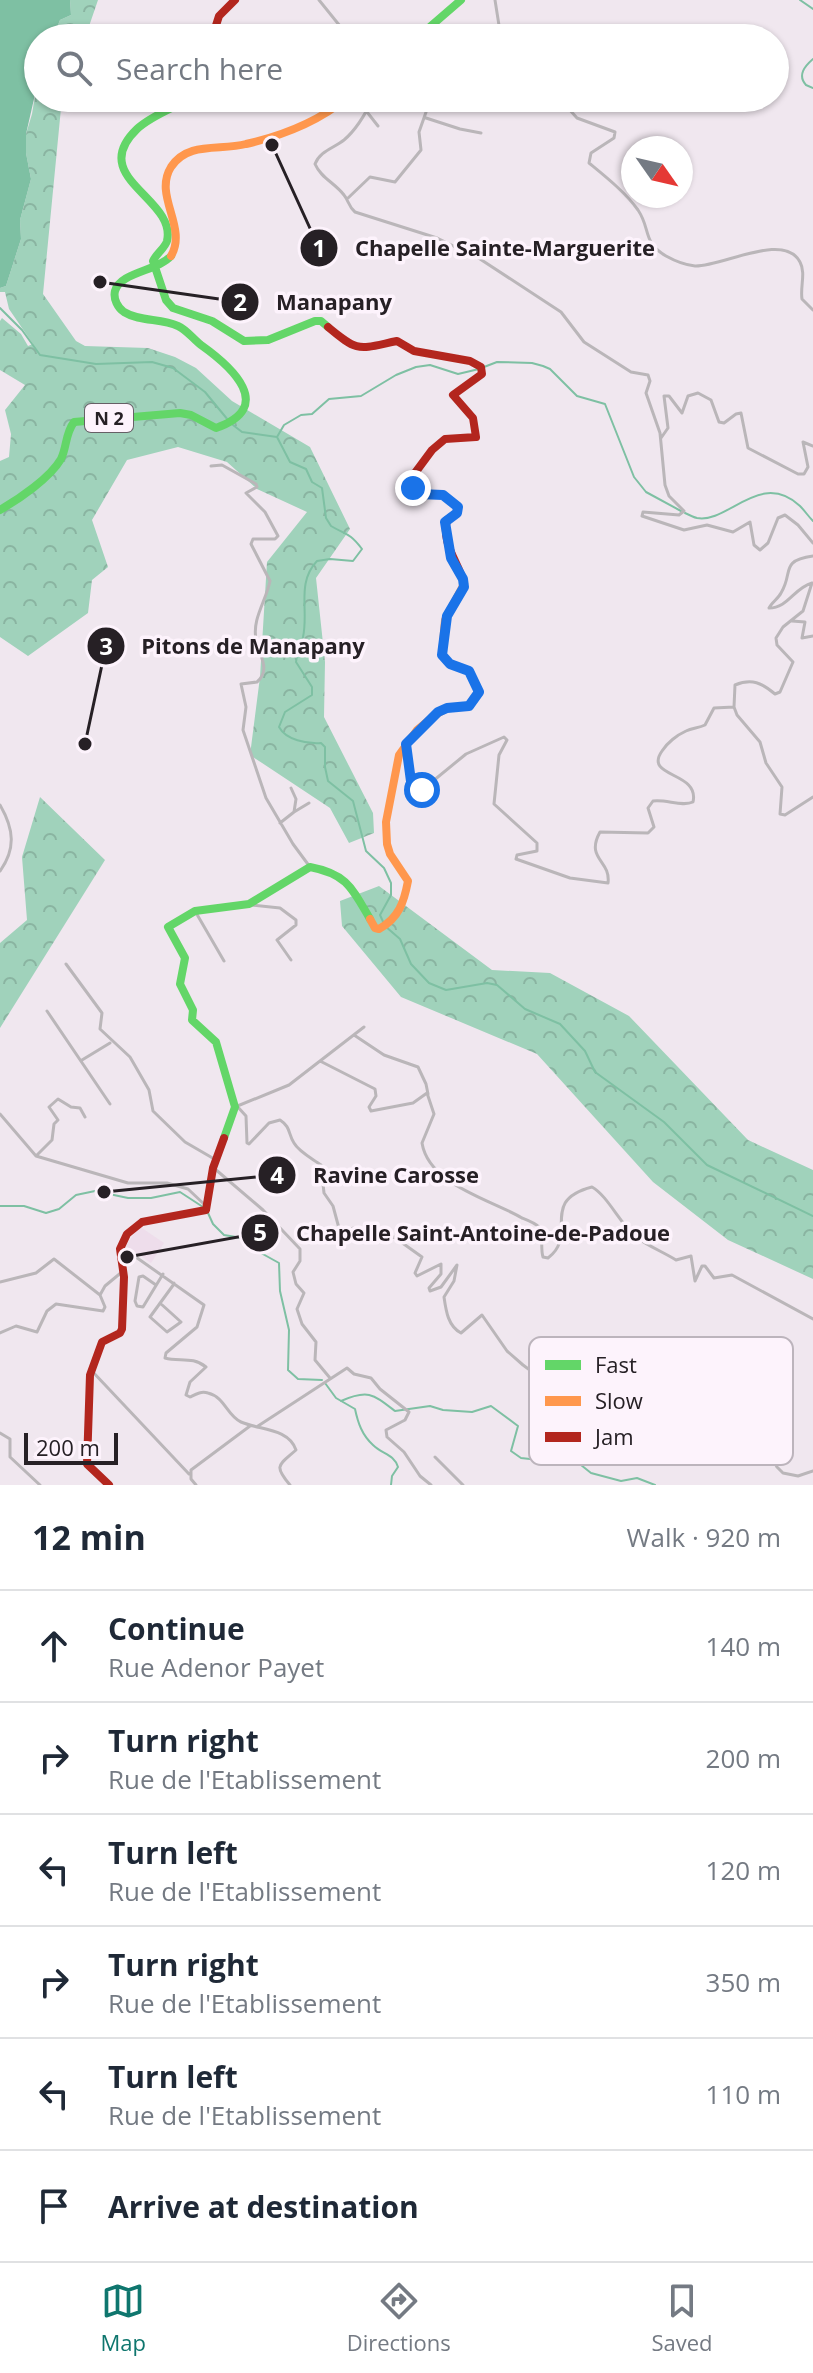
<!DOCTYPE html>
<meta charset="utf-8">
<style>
:root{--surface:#fff;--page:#f2f2f3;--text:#1f2937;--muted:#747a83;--line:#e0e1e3;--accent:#0f766e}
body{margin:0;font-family:"Open Sans",sans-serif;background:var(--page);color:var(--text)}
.compass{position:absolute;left:621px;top:136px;width:72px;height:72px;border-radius:50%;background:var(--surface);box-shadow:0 2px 6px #0004;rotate:124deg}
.scale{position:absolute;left:24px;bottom:20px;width:94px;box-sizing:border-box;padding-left:8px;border:4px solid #262025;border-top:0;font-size:22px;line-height:28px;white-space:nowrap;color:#262025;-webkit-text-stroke:6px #fdf3fc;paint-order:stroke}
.stop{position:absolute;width:24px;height:24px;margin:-18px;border:6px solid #1a73e8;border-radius:50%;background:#fff}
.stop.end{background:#1a73e8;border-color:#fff;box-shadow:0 2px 8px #0008}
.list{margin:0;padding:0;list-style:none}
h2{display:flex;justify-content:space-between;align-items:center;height:104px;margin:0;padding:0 32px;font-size:34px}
h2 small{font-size:26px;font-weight:400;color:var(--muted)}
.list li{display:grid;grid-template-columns:52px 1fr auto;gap:24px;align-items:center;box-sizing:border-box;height:112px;padding:0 32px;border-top:2px solid var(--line)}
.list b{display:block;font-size:30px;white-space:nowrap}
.list p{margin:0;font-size:26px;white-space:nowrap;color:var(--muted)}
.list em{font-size:26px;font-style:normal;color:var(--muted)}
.icon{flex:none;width:44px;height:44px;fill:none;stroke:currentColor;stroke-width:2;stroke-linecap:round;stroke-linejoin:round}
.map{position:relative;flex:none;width:813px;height:1485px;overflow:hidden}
.search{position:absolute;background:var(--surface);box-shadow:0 2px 6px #0004;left:24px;right:24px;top:24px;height:88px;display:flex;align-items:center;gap:20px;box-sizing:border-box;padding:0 28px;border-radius:44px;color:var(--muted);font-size:30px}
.sheet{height:776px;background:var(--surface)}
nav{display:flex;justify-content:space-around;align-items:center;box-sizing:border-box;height:112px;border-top:2px solid var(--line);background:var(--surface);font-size:22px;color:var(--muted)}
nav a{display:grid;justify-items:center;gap:4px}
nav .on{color:var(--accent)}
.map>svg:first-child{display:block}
.built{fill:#eeddeb}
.forest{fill:url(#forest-crowns)}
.water{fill:#7ec0a3}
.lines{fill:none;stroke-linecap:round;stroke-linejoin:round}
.stream{stroke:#7ec0a3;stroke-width:2}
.street{stroke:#bab6b9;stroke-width:3}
.fast{stroke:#63d668;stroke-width:8}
.slow{stroke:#ff974d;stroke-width:8}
.jam{stroke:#b3261e;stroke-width:8}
.route{stroke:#1a73e8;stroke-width:10}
.labels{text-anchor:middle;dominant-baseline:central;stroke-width:7;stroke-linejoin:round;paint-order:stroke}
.shield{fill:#fdf3fc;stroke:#665f66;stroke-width:2}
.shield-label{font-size:18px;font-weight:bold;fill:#262025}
.key{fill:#fdf3fc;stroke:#bcb4bc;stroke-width:2}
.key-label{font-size:22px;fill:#262025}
.leader{fill:none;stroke:#262025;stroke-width:3}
.callout-dot{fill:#262025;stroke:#fdf3fc;stroke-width:3}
.mark-label{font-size:24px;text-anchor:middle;font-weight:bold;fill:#fff}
.callout-label{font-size:22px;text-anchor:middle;font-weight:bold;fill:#262025;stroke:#fdf3fc;stroke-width:7;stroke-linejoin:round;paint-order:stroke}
</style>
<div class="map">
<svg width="813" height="1485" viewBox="0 0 813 1485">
<defs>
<pattern id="forest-crowns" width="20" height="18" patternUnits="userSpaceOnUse" patternTransform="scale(2)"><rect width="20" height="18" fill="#a0d2bb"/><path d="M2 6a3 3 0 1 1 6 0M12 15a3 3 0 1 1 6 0" fill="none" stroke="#8ab4a1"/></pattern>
</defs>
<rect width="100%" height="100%" fill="#f0e7ef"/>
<!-- built -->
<path class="built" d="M139,1226L164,1243L151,1263L126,1246Z"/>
<!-- forest -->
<path class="forest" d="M70,0H98L85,38H48L55,33L60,20L71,15Z
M38,54V98H62L43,294L76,341L85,346L148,348L175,357L196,368L232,401L310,447L350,529L316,578L325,662L324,717L373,813L374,833L349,843L330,808L250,755L260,677L267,562L307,512L257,489L227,462L178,447L127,460L92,520L108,567L92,580L88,613L28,656L0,637V461L9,457L11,434L5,410L25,385L0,370V321L2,318L21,334L28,346L33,344L9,309L5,292H0V288L6,286L21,239L20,220L31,179L26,153V134L32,114L36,90L34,71Z
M40,797L105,860L0,1028V943L27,920L22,857Z
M379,886L492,970L550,973L629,1016L748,1140L813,1170V1279L728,1240L653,1182L537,1054L401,997L342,926L340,901Z"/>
<!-- water -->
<path class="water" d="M0,0H70L71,15L60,20C55,33 53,38 38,38V54L34,71L36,90L26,134V153L31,179L20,220L21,239L6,286L0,288Z"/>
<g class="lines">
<!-- stream -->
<path class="stream" d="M800,0L813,9
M813,59C805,66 797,75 806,85L813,88
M0,308L22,330L40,355L96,364L152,362L173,368L205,392L228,420
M484,367L497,362L532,363L543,366L550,369L577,396L605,404L634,477L646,492L681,511
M233,425L242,432L277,437L290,462L306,469L312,482L322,488L326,518L331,526C346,535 349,532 362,549L353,561L330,559L317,561C296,583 309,611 303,637C301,646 297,653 296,662L312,687V695L285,712L279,727C286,740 307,744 321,743L325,747V767L328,781L353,801L366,851L384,868L391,883V895L380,915L385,926L400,939L411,964L429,983L446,990L487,983L497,985L525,1009L560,1024L585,1051L595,1072L664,1122L707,1165L813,1216
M277,437L284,425L301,415L312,414L329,399L361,396L396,375L416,367L430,365L458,374L479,369
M685,513C689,515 693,517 697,518C728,524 760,469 800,506C805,511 808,516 813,521
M0,1206H24L46,1213L59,1209L76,1195L95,1191L128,1198H151L180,1192L203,1207
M208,1213L213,1224L224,1235L242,1238L261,1253L279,1263L280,1291L289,1330L288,1370L298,1379L322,1380
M325,1383L336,1398L355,1409C358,1423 362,1435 373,1445C382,1454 394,1454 398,1467L392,1476L391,1485
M341,1401C368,1389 373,1394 395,1411L430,1406L443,1410L472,1412L491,1406L518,1426L511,1451L521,1458L539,1460L554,1446L563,1443L572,1449L581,1465L591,1473L621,1481L637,1478L655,1485"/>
<!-- street -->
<path class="street" d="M319,0L344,31L337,38
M495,0L501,38
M462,38L463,37
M373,98C366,113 357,129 344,140C334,148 320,151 315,164C321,178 335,183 344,195C349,201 348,206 355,212L437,238L480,259L561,312L584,342L631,372L648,375L650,381L646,393L660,433L665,485L669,496L684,511L679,515L643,512L642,516L684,530L707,525L733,532L750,522L754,545L760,550L768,543L778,518L785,515L798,525L813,543
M559,98L577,118L615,132L614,138L591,153L589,163C606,177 625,192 638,210C651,229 642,242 666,256C675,261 685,265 695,266C722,267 784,231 800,262C806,273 800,287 802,299L813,310
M367,112L378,126
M426,118L460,129L481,133
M347,199L370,177L395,182L421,150L419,132L431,98
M661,438L668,428L664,396H669L682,413L688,396L698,393L711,400L719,422L724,423L736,414L741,413L748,448L798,474H804L808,467L803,442L813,446
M211,466L222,465L256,484L257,487L246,493L265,512L278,536L275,539H253L251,544L270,581C266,601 252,619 256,639C258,654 272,669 257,682L241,684L246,707L243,730L266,798L293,844L310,867
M812,583L803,611L783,627L776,638L777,645L793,662L780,692L775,694C762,683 752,678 735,685L734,707L737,715L760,742L766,763L782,787L780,814L785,815L813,797
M812,583C794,588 788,608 769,608C772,602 778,599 781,593C794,572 779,561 813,556
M792,621L805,622L802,638L813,636
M406,747L413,796L419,798L422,790L466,754L504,737L507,740L499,755L494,804L537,843V851L517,855L516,859L570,878L608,883C611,860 585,859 600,832L648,833L654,827L648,808L653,801C666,799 682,807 693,802C700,771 643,778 662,751C667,743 677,735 686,731C692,728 699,728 705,725L714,708L734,707
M0,805C14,829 16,849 0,871
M294,812L309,803
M280,823L294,812L296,799L291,788
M251,905L280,908L296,920V925L277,940L291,960
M195,911L224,961
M66,964L102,1013L100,1029L130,1057L149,1090L153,1111L185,1142L216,1160
M47,1011L110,1104
M354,1035L384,1055L418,1067L426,1084L428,1094
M82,1060L110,1043
M320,1061L364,1027
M236,1105L246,1116L247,1143L249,1144L269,1123L280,1120C291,1127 288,1134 294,1143C299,1152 313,1159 321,1165L324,1193L333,1206L340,1232L354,1228L372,1238L394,1237L422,1257L415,1273L417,1276L441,1264V1274L429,1288L430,1291L441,1287L457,1265L454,1281L444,1297C446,1311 448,1326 461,1333L482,1315L507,1351L523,1365L616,1434L644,1458C658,1456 675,1441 673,1425C670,1409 655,1412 664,1389L674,1383L722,1416L763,1439L777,1467L783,1473L798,1476L813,1471
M235,1107L289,1085L320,1061L375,1089L376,1096L369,1107L371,1111L413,1103L427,1093L434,1114L422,1143C429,1185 490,1199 522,1218C527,1220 535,1223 539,1227C544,1233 540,1248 543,1257L548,1258C579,1235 538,1201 592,1187C608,1196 620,1224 636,1237C648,1246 663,1252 676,1260L691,1256L695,1281L702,1266H705L714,1278L732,1275L813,1319
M0,1114L36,1156L128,1183H167L188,1189L205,1205
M36,1156L52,1140L54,1124L58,1120L49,1107L58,1099L71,1107L80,1108L85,1117
M215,1169L263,1210L300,1249V1261L293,1272L296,1284L304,1293L297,1309L302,1324L316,1342L315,1360L330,1378
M123,1248L204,1305L197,1327L166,1353L165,1358C179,1362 193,1356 206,1367L190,1382L186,1395L190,1397C196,1394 201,1391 208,1393C225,1397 227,1416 241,1422C259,1430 289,1428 296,1450C279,1465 273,1465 290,1485
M0,1282L36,1273L54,1259L100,1295
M156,1285L143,1276L139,1277L135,1301L137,1306L143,1307L163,1274
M160,1303L181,1322L167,1332L150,1317L174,1284V1283
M0,1333L16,1326L37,1332L47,1311L56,1304L103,1311L105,1307L100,1295L105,1286L123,1271
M91,1370L189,1474
M258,1426L347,1368L354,1374L371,1378L380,1389L409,1412L405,1420L386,1430L387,1437L404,1452L420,1476L431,1485
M0,1433L10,1439V1457L40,1485
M435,1457L463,1485
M196,1485L191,1479V1470L250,1426"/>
<!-- fast -->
<path class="fast" d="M417,38L461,0
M191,98C174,108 152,115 137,129C86,178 177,198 167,241C165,248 156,254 153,261L166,300L173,308L212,321L244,341L268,340L315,321H321L328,327
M0,510C19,499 50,478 61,459C67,447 65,434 74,422L180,413L191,415L216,428C276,407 232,367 201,345C193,339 187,330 178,326C161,318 140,322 124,312C118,308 113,299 115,291C120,272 158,271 171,256
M224,1138L235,1107L216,1042L192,1020L193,1010L180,984L185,958L168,927L195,911L249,904L310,867C347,874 352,888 370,919"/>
<!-- slow -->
<path class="slow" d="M171,256C188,227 153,196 171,167C188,141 220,151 246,144C281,136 319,121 347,98
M370,919L375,928L379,929C399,918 404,902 408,881L390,854L387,844L386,822L399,755L417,730L435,715L447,708L469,706L479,692L469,671L450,664L442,655L445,620L464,584"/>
<!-- jam -->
<path class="jam" d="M212,38L219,16L235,0
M328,327C359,353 358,349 397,341L414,351L470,361L481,367L482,374L453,395L473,418L476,437L445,439L432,450L412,477L413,487L419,494L443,495L458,507L457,513L447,520C441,545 459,562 464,584
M109,1485L87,1464L90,1375L102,1342L120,1333L122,1329L124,1277L120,1249L127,1234L142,1222L206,1210L213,1168L224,1138"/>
</g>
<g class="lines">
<!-- route -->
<path class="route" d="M413,488L419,494L443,495L458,507L457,513L445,522L451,558L463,579L464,587L447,616L442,655L450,664L469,671L479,692L469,706L447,708L438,712L406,744L413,796L419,798L422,790"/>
</g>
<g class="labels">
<!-- shield labels -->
<rect class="shield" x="85" y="404" width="48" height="28" rx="6"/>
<g class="shield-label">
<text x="109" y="418">N 2</text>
</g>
</g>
<!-- legend -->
<rect x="529" y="1337" width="264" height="128" rx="12" class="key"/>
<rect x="545" y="1360" width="36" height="10" fill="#63d668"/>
<rect x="545" y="1396" width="36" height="10" fill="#ff974d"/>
<rect x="545" y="1432" width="36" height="10" fill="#b3261e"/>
<g class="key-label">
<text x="595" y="1373">Fast</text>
<text x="595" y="1409">Slow</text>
<text x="595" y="1445">Jam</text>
</g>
<!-- callouts -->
<path class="leader" d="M272 145L319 248M100 282L240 302M85 744L106 646M104 1192L277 1175M127 1257L260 1233"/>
<g class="callout-dot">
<circle cx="272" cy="145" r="8"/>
<circle cx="100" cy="282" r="8"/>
<circle cx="85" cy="744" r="8"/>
<circle cx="104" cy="1192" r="8"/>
<circle cx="127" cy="1257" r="8"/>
<circle cx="319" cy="248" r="20"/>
<circle cx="240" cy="302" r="20"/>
<circle cx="106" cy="646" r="20"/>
<circle cx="277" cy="1175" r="20"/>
<circle cx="260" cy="1233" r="20"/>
</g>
<g class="mark-label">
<text x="319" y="257">1</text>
<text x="240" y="311">2</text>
<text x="106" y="655">3</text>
<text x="277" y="1184">4</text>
<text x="260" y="1241">5</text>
</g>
<g class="callout-label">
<text x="505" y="256">Chapelle Sainte-Marguerite</text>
<text x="334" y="310">Manapany</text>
<text x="253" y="654">Pitons de Manapany</text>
<text x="396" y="1183">Ravine Carosse</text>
<text x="483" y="1241">Chapelle Saint-Antoine-de-Padoue</text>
</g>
</svg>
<svg class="compass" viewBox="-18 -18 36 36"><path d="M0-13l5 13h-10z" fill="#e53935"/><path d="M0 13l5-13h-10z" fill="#747a83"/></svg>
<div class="scale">200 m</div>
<div class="stop" style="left:422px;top:790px"></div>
<div class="stop end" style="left:413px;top:488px"></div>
<div class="search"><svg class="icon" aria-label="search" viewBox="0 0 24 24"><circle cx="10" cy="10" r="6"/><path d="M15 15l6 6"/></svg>Search here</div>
</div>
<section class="sheet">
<h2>12 min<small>Walk · 920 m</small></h2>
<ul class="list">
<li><svg class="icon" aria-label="ahead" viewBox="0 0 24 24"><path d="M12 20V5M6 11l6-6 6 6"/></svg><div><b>Continue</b><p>Rue Adenor Payet</p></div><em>140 m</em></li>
<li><svg class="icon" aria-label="right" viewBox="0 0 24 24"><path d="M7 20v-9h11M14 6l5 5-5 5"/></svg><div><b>Turn right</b><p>Rue de l'Etablissement</p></div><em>200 m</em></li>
<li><svg class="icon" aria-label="left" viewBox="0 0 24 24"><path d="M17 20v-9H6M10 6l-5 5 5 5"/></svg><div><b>Turn left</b><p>Rue de l'Etablissement</p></div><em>120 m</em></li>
<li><svg class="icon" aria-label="right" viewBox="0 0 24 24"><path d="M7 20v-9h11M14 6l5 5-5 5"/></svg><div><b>Turn right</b><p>Rue de l'Etablissement</p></div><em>350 m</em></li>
<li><svg class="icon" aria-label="left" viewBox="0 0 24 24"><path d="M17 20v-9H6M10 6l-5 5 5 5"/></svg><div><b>Turn left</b><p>Rue de l'Etablissement</p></div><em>110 m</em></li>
<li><svg class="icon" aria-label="arrive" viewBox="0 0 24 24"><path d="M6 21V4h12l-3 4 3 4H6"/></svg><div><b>Arrive at destination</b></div></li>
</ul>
</section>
<nav>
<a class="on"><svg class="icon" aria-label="map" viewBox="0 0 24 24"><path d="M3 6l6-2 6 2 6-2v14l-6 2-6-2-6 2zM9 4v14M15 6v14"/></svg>Map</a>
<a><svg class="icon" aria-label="directions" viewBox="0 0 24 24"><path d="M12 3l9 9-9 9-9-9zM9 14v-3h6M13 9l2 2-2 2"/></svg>Directions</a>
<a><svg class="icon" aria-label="saved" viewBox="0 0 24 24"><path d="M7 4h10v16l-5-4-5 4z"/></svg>Saved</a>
</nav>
